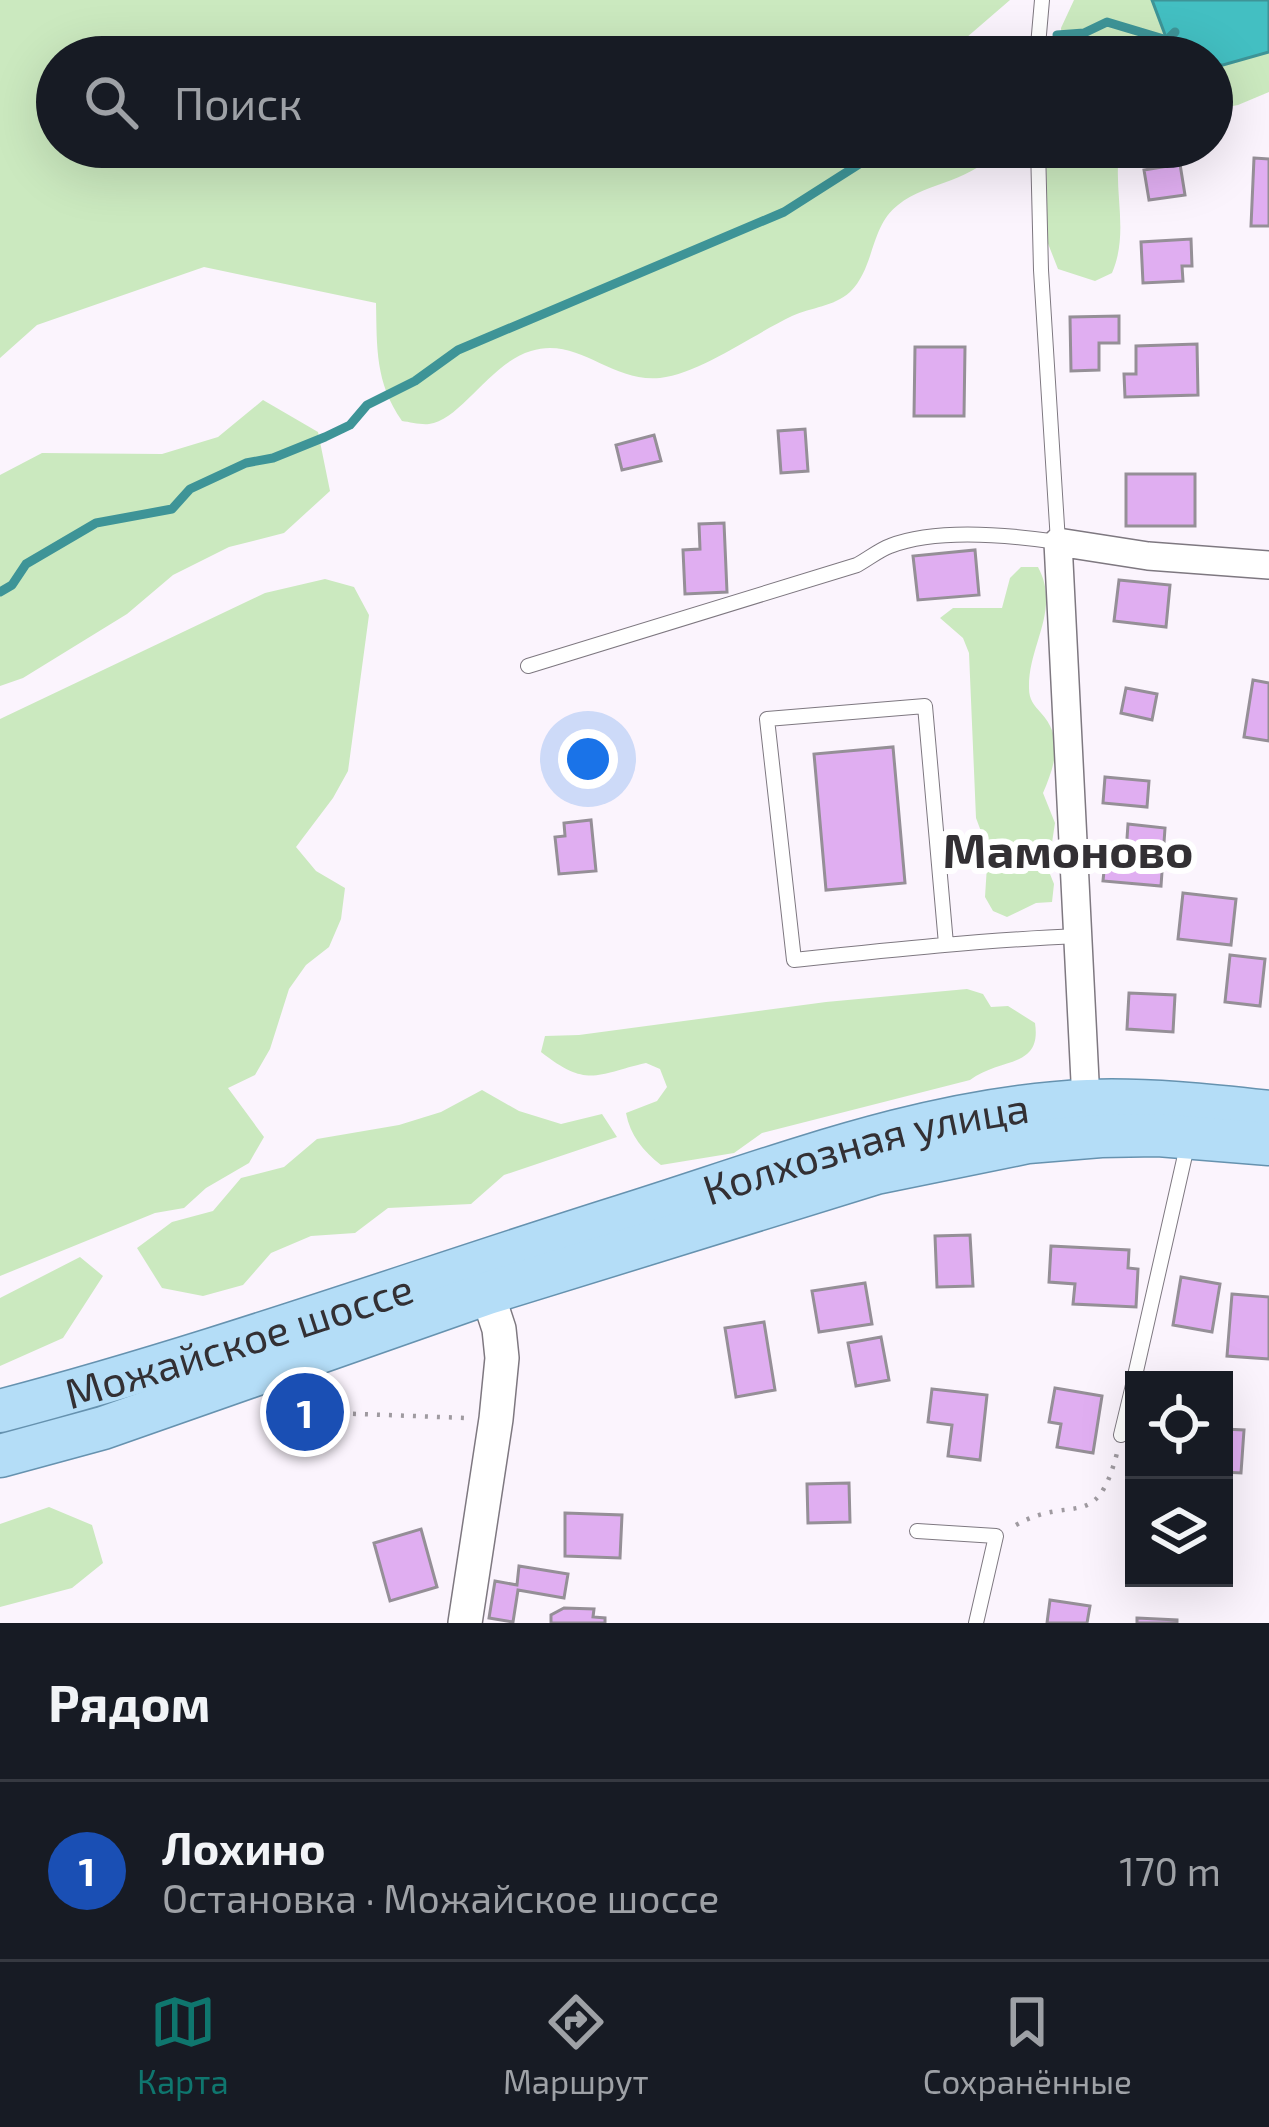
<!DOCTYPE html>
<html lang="ru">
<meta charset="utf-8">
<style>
:root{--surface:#171b24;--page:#20242c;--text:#f1f3f6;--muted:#9ea1a6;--line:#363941;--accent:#0f766e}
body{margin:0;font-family:"Exo 2",sans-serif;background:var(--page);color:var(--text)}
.controls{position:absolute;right:36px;bottom:36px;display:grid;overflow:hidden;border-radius:0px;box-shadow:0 12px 48px #0002}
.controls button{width:108px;height:108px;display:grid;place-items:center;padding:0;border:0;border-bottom:3px solid var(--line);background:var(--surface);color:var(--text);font:60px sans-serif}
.you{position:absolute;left:588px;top:759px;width:42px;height:42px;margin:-30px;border:9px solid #fff;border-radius:50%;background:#1a73e8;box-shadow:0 0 0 18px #1a73e833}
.badge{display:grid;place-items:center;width:78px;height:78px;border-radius:50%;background:var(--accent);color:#fff;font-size:39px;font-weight:700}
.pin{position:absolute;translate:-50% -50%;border:6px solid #fff;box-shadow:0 3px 12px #0006}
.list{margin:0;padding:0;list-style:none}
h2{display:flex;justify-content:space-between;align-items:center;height:156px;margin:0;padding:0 48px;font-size:51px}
h2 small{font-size:39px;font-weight:400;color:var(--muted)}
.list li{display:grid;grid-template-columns:78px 1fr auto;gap:36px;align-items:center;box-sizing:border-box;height:180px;padding:0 48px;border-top:3px solid var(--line)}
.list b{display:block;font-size:45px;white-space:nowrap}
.list p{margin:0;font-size:39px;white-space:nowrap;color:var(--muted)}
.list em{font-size:39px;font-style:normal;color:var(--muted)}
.icon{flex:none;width:66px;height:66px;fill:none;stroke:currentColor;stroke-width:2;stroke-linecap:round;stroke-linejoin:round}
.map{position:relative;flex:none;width:1269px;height:1623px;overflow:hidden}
.search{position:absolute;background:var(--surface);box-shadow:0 12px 48px #0002;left:36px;right:36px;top:36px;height:132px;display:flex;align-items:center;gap:30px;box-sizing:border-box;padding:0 42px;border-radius:66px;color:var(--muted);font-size:45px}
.sheet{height:336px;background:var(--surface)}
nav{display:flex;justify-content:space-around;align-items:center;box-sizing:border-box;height:168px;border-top:3px solid var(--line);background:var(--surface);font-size:33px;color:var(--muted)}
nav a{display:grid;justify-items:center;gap:6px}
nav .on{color:var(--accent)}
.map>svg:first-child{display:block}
.green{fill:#cbe9bf}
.water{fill:#43bfc2;stroke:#3e9497;stroke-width:3}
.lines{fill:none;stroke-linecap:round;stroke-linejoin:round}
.stream{stroke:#3e9497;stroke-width:9}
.building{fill:#e0aef1;stroke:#958f97;stroke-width:3}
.service-casing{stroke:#7e7880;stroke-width:16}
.minor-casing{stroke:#7e7880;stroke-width:30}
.tertiary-casing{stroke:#7e7880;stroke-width:36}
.primary-casing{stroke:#6692af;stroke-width:45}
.path{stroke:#9f9aa0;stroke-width:4.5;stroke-dasharray:3 9;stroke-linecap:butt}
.service{stroke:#fff;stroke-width:14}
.minor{stroke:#fff;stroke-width:27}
.tertiary{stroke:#fff;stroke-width:33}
.primary{stroke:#b4ddf7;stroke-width:42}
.labels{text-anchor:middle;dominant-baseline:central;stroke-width:12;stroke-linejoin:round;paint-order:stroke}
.street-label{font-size:42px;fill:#333034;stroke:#fff}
.quarter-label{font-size:48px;font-weight:bold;fill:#333034;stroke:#fff}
</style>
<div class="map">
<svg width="1269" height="1623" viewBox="0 0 1269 1623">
<rect width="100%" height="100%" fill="#fbf4fd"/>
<!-- green -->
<path class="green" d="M0,0H1010L959,44L977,57H57V147H998C975,183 929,180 898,205C870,226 875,268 850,292C833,307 812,307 792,316C754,334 701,373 660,378C611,383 578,336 531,351C490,363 461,420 429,424C421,425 410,422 402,421C375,382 377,348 376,303L204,267L37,325L0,358Z
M1074,0H1152L1167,40L1186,57H1063L1061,28Z
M1269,52V92L1238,105L1212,110V64L1223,65Z
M1046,147H1120C1112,190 1130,231 1112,273L1095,281L1058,269L1047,241Z
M263,400L318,432L330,491L284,533L229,547L173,575L127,614L23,678L0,686V475L42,453L162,454L218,437Z
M1021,567H1038C1061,610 1028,645 1029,688C1029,700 1034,705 1041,713C1064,738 1055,765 1043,793L1055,823L1048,869L1054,884L1052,902L1036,903L1007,917L993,911L985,897L988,850L976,818L969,653L963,638L940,618L953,608H1002L1010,578Z
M325,579L354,587L369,615L348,771L333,798L296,847L316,871L345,888L341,919L329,947L306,965L289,989L270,1049L255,1075L228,1088L264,1137L249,1163L206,1188L184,1208L155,1213L0,1276V719L265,593Z
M967,989L983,994L991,1007L1008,1006L1035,1023C1042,1069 1000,1057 970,1080L762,1133L734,1153L661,1165C643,1151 630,1135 626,1113L657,1101L667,1087L660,1069L646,1063C597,1074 588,1089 541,1052L545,1036L579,1035L826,1002Z
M482,1090L519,1111L561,1124L602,1114L617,1137L504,1175L471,1204L388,1208L355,1233L311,1236L271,1253L243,1285L203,1296L162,1288L137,1248L172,1222L213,1211L241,1178L284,1167L317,1139L399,1125L441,1112Z
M80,1257L103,1276L63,1338L0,1366V1298Z
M49,1507L92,1525L103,1563L72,1588L0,1607V1524Z"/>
<!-- water -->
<path class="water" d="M1152,0H1269V52L1223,65L1212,64V57H1186L1167,40Z"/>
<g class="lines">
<!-- stream -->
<path class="stream" d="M1057,35L1084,33L1107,22L1167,40L1175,32
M1017,57L1027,47
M0,592L12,585L26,564L96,523L172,509L190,489L246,463L273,458L325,437L350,425L367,405L415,381L458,350L784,212L886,147"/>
</g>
<!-- building -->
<path class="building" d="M1254,158L1269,159V226H1251Z
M1180,164L1185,195L1149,200L1144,170Z
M1191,239L1192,266H1182L1183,281L1143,283L1141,242Z
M1119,316V343H1099V370L1071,371L1070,317Z
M1197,344L1198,395L1125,397L1124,374H1136V346Z
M915,347H965L964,416H914Z
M805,429L808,471L781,473L778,431Z
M654,435L661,461L622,470L616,445Z
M1126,474H1195V526H1126Z
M724,523L727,592L685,594L683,550L700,549L699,524Z
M975,550L979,595L918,600L913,556Z
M1119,580L1170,585L1166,627L1114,621Z
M1253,680L1269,683V741L1244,737Z
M1126,688L1157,694L1152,720L1121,713Z
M893,747L905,883L826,890L814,754Z
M1105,777L1149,781L1147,807L1103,803Z
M591,820L596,871L559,874L555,837L565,836L564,823Z
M1128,824L1165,828L1161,886L1103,881L1106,851L1126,853Z
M1183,893L1236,899L1231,945L1178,939Z
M1230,955L1265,959L1260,1006L1225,1002Z
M1129,993L1175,995L1173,1032L1127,1029Z
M970,1235L973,1286L937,1287L935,1236Z
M1051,1246L1129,1250L1128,1268L1138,1269L1136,1307L1073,1304L1075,1284L1049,1282Z
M1181,1277L1220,1284L1212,1332L1173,1325Z
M865,1283L872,1324L819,1332L812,1291Z
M1232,1294L1269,1297V1359L1227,1356Z
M764,1322L775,1390L736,1397L725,1328Z
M881,1337L889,1380L856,1386L848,1343Z
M1055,1388L1102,1396L1093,1453L1057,1447L1061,1424L1049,1422Z
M932,1389L987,1395L980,1460L948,1456L952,1425L928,1422Z
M1224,1429L1244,1430L1241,1473L1224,1472Z
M849,1483L850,1522L808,1523L807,1484Z
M565,1513L622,1515L620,1558L565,1556Z
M421,1529L437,1587L390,1601L374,1543Z
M519,1566L568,1574L564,1598L518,1590L513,1622L489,1618L495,1581L517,1585Z
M1050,1600L1090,1606L1087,1623H1047Z
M564,1608L594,1609L593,1617L605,1618V1623H551V1615Z
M1137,1618L1177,1620V1623H1137Z"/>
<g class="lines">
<!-- service casing -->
<g class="service-casing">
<path id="service" d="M1037,57L1042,0
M528,666L857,565C868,559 879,550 890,546C936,528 1010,535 1058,542L1041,270L1038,147
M946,944L925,706L767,719L794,960C889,950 983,940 1078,936
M1134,1380L1188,1142
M1121,1435L1134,1381
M917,1531L996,1536L976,1623"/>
</g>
<!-- minor casing -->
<g class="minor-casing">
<path id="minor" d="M1086,1101L1058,542L1148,556L1269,565"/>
</g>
<!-- tertiary casing -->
<g class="tertiary-casing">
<path id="tertiary" d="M465,1623L496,1419L502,1358L499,1329L481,1274"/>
</g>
<!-- primary casing -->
<g class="primary-casing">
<g id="primary">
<path id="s1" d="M0,1411C210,1356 416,1281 623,1216C773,1169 929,1107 1088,1101C1148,1099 1209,1105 1269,1112"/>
<path d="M0,1456L103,1428L488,1293L876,1173L1028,1142L1101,1136L1158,1135L1269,1144"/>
</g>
</g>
<!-- path -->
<path class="path" d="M305,1412L467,1418
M1016,1525C1073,1493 1096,1534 1117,1453"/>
<!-- service -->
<use href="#service" class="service"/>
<!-- minor -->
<use href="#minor" class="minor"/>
<!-- tertiary -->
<use href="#tertiary" class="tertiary"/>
<!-- primary -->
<use href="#primary" class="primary"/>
</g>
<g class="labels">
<!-- street labels -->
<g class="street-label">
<text stroke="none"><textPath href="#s1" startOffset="906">Колхозная улица</textPath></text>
<text stroke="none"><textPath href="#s1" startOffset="249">Можайское шоссе</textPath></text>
</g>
<!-- quarter labels -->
<g class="quarter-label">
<text x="1068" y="849">Мамоново</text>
</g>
</g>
</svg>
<div class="controls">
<button><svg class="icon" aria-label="locate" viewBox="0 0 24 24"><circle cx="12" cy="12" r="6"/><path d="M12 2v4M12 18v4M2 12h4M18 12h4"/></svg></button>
<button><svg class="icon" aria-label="layers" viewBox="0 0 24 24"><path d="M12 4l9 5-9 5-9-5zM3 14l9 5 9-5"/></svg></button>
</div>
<div class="you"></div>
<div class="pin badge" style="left:305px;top:1412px;background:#1a4fb4">1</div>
<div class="search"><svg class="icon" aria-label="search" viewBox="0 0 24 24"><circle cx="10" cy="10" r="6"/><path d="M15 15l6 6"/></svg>Поиск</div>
</div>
<section class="sheet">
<h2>Рядом<small></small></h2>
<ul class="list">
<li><span class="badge" style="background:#1a4fb4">1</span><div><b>Лохино</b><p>Остановка · Можайское шоссе</p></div><em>170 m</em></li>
</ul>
</section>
<nav>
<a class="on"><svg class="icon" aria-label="map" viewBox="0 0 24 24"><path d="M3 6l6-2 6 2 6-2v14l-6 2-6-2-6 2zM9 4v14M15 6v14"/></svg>Карта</a>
<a><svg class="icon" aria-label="directions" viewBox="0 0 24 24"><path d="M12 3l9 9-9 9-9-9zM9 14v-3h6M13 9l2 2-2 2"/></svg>Маршрут</a>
<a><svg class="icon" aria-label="saved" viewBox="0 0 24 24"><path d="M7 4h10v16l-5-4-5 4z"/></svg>Сохранённые</a>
</nav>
